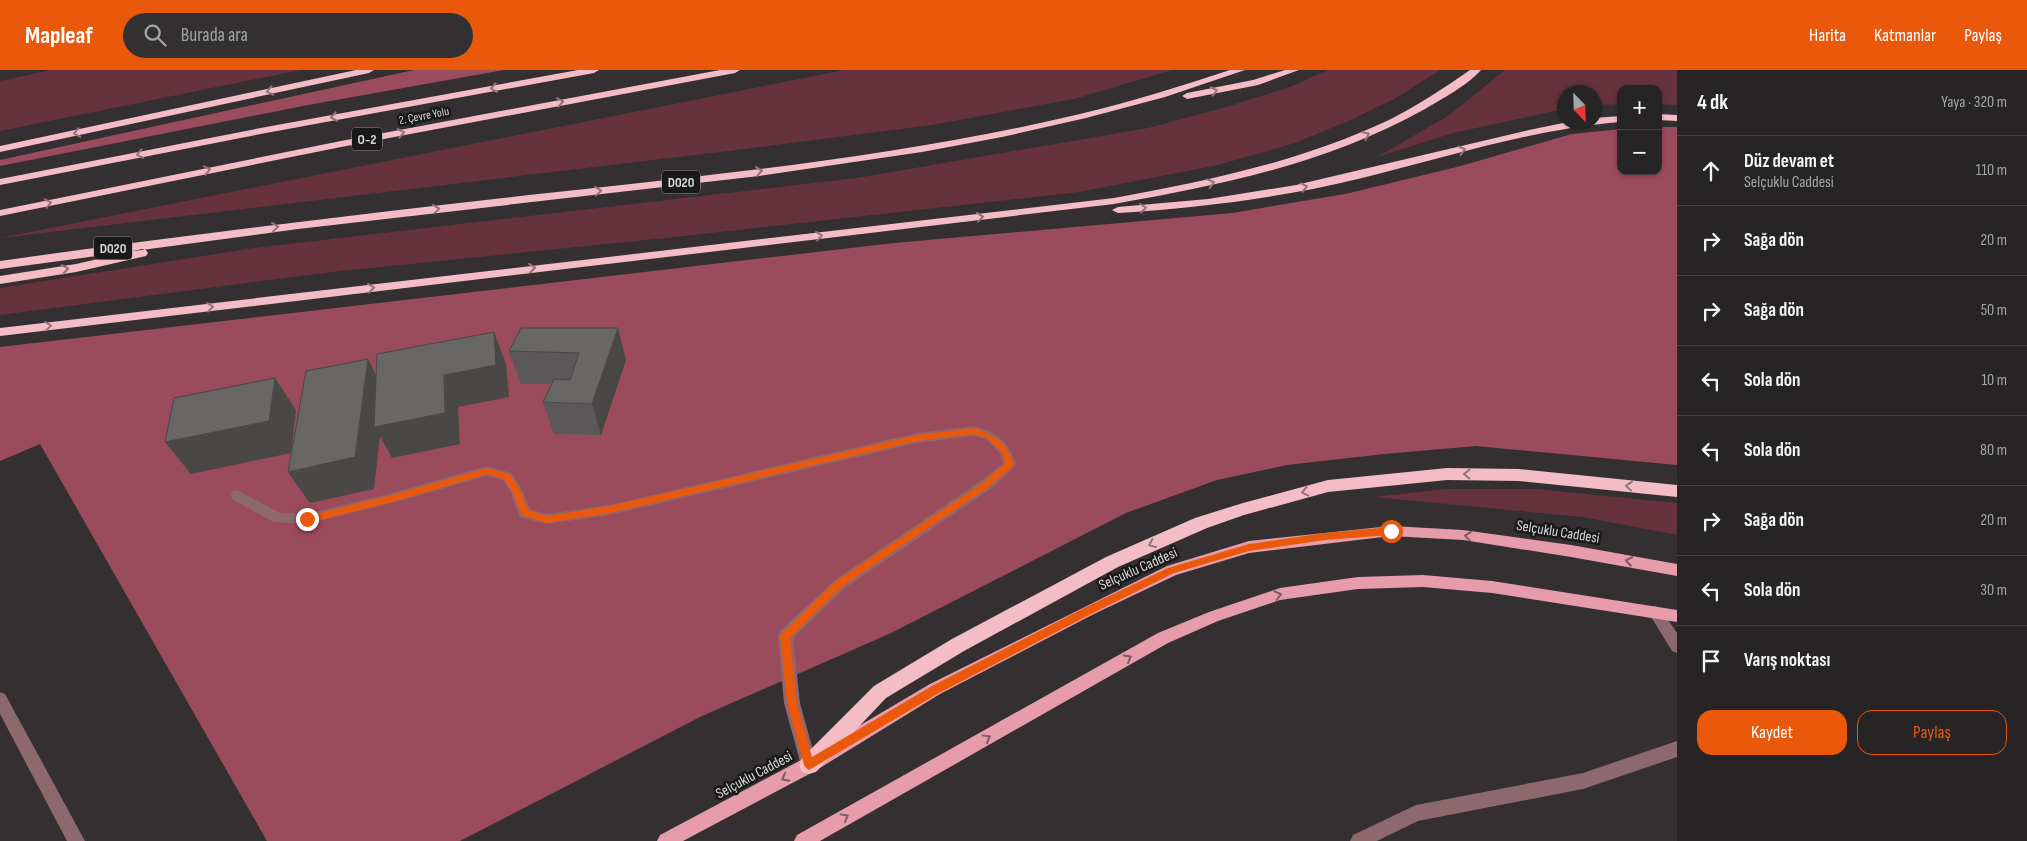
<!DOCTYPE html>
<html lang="tr">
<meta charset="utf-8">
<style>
:root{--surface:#272425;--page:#333032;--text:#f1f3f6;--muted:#a4a4a7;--line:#434142;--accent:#ea580c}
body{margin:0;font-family:"Sofia Sans Condensed",sans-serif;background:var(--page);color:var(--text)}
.controls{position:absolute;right:15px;top:15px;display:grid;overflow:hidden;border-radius:10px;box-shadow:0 1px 4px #0004}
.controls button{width:45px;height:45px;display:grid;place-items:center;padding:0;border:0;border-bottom:1px solid var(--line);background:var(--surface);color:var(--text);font:25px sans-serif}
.compass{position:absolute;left:1557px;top:15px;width:45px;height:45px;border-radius:50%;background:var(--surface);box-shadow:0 1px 4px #0004;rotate:157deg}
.stop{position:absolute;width:15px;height:15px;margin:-11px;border:4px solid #ea580c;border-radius:50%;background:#fff}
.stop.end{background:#ea580c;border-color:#fff;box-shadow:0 1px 5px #0008}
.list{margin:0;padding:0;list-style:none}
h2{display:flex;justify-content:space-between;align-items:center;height:65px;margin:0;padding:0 20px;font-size:21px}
h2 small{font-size:16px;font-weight:400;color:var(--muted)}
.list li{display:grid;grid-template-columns:32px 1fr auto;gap:15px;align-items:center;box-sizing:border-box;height:70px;padding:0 20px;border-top:1px solid var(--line)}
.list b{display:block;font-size:19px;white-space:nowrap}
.list p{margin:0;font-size:16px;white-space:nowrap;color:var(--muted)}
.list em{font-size:16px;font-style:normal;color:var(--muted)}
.actions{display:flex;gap:10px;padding:15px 20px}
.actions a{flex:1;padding:11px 0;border:1px solid var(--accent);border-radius:15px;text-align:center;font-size:18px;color:var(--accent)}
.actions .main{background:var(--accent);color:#fff}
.icon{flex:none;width:28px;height:28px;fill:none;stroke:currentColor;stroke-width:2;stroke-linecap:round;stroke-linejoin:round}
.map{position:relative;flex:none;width:1677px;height:771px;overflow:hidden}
header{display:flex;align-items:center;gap:30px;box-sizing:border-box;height:70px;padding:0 25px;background:var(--accent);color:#fff}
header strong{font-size:24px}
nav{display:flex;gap:28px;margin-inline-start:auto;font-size:18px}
.search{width:350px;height:45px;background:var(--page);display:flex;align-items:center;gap:12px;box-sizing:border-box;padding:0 18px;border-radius:28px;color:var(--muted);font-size:19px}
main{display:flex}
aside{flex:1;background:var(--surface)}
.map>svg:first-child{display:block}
.green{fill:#66323d}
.forest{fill:#9a4b5c}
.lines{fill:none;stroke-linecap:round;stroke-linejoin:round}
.minor{fill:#8d686e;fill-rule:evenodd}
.major{fill:#e79ca9;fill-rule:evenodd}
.highway{fill:#f4bdc6;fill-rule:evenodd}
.wall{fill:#5a5858}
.shaded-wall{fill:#4a4747}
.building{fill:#696666;stroke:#4a4747}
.oneway{stroke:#927378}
.oneway2{stroke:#805a61}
.route{fill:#ea580c}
.labels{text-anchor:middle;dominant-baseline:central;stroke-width:5;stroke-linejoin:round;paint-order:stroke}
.far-street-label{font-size:12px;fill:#d9d7d7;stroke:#1a1919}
.shield{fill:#1a1919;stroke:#a09e9e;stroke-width:1}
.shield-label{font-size:14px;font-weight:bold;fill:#d9d7d7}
.street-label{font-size:15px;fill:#d9d7d7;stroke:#1a1919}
</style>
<header>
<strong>Mapleaf</strong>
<div class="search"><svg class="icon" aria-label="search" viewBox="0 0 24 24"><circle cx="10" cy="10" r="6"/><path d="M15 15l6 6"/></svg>Burada ara</div>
<nav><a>Harita</a><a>Katmanlar</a><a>Paylaş</a></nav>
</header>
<main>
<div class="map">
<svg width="1677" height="771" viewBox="0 0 1677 771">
<rect width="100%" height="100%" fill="#343031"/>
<!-- green -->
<path class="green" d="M51,0H301L0,61V11Z
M844,0H1172L1074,29L932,55L729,81L0,168Z
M1328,0H1440L1396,28L1353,49L1295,73L1218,95L1079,122L675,167L332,202L0,245V218L254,178L857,108L1148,58L1226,37L1290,17Z
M1505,0H1677V35L1658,34V19H1621V34L1595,35L1594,22H1564V39L1453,63L1377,87L1448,46Z
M1445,419H1535L1677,433V465L1583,447L1373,427Z"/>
<!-- forest -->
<path class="forest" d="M414,0H504L308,35L0,96V90Z
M1658,57H1677V395L1476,376L1384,384L1287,395L1217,410L1126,443L891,563L700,647L460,771H267L40,374L0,391V277L894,173L1232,143L1345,124L1457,97L1572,64L1621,59V101H1658Z"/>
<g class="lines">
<!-- minor -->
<path class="minor" d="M974,356C997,363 1008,370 1016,394L1014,397L992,418L845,518L793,568L800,633L817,695L815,701L809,703L803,701L801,695L784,633L778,566L780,561L835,510L982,410L1003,393L1000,384L986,369L974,366L917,373L610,445L546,454L520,447L510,421L503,410L487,406L392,433L307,454L273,452L232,429L231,425L232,421L237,420L280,443L307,444L392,423L487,396L512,403L522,420L530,439L546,444L610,435L917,363Z
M1655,536L1660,538L1677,563V583L1672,581L1648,542L1650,538Z
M0,622L5,624L85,771H67L0,644Z
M1677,671V687L1583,719L1418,751L1377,771H1350L1353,765L1416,735L1583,703Z"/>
<!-- major -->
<path class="major" d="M1391,456L1463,460L1571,475L1677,494V506L1571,487L1463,470L1391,466L1249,483L1176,505L1094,544L940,624L815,701L683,771H657L660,765L803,689L930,614L1167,496L1249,471Z
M1423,505L1492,511L1677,540V552L1492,523L1423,517L1358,519L1280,530L1218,551L1168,573L820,771H794L797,765L1158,563L1209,542L1280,518L1358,507Z"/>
<!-- highway -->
<path class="highway" d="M356,0H374L369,3L0,82V76Z
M578,0H599L594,3L266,63L0,115V109L266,57Z
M720,0H740L735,3L341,77L0,146V140L341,71Z
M1230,0H1245L1165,27L1086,48L1002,67L922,82L759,106L298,159L0,199V191C176,166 352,145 529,125C713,105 899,87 1080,44C1131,32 1181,16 1230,0Z
M1285,0H1299L1258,15L1187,29L1182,26L1187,23L1253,10Z
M1470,0H1481C1468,15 1442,29 1425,39C1328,93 1222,115 1114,134L0,266V258L1114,128C1208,111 1302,91 1389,50C1417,36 1444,18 1470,0Z
M1658,44L1677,45V51L1658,50Z
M1621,46V52C1532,59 1445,88 1358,109C1279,128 1199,138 1118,143L1112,140L1118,137L1208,129L1296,115L1529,60L1568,52H1594V48Z
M142,179L146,180L148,183L146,186L76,202L0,214V206L76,194Z
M1447,398L1519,399L1677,415V427L1519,411L1447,410L1328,422L1244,445L1207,458L1118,497L964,581L886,628L816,702L809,704L802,702L799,695L802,688L874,616L952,569L1106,487L1195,448L1243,433L1328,410Z"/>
</g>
<!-- wall -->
<path class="wall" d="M521,258L626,290L601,365L554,364L543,332L552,314H521L509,281Z"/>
<!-- shaded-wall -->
<path class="shaded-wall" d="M618,258L626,290L601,365L592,334Z
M494,262L506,294L509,327L458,337L460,374L392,388L380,366L374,419L310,433L288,402L368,289L384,321L444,305Z
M275,308L296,340L291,383L191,404L165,372Z"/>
<!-- building -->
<path class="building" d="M521,258H618L592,334L543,332L554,309L570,310L579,283L509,281Z
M494,262L496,295L444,305L445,343L374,357L377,284Z
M368,289L355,387L288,402L306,301Z
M275,308L269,351L165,372L174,328Z"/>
<!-- one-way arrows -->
<defs><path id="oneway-chevron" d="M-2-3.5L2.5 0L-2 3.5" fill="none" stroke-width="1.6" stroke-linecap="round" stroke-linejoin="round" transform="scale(1.25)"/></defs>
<g class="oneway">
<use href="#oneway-chevron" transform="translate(494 18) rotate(170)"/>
<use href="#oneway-chevron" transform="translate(270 21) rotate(168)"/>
<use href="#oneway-chevron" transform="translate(1214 21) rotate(-12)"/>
<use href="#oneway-chevron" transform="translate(560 32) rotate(-10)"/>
<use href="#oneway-chevron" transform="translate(334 47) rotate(170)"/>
<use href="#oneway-chevron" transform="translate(77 63) rotate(168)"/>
<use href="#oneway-chevron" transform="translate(401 63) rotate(-10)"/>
<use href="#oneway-chevron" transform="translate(1366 65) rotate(-23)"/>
<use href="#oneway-chevron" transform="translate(1462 80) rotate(-14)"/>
<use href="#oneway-chevron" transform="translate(140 84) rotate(169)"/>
<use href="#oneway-chevron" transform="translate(207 100) rotate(-11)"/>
<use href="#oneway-chevron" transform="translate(759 101) rotate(-8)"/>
<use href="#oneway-chevron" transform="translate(1211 113) rotate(-14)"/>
<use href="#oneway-chevron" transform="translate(1304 117) rotate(-11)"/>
<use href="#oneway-chevron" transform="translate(598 121) rotate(-6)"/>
<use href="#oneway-chevron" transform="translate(48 133) rotate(-12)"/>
<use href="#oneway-chevron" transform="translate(1143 138) rotate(-5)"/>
<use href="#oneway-chevron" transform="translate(436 139) rotate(-6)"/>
<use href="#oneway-chevron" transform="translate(980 147) rotate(-7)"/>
<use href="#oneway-chevron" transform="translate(275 157) rotate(-7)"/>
<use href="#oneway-chevron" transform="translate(819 166) rotate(-7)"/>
<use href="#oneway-chevron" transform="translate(532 198) rotate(-6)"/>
<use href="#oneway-chevron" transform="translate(65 199) rotate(-10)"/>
<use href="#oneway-chevron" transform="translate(371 218) rotate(-7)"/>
<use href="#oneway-chevron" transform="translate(210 237) rotate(-7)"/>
<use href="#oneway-chevron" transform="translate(48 256) rotate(-7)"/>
<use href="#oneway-chevron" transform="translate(1467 404) rotate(-179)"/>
<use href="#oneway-chevron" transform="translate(1629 416) rotate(-174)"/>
<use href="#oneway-chevron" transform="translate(1305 422) rotate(167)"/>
<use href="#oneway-chevron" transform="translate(1152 474) rotate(156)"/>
</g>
<g class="oneway2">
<use href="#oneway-chevron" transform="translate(1468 466) rotate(-173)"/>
<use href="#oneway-chevron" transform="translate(1629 491) rotate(-170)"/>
<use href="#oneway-chevron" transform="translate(1278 525) rotate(-14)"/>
<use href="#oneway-chevron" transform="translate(1128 588) rotate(-30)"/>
<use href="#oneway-chevron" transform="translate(987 668) rotate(-29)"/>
<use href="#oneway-chevron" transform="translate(785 708) rotate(152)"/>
<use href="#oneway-chevron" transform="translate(845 747) rotate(-29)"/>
</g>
<!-- route -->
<path class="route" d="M974,358C995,365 1006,372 1014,394L1013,396L990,416L843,516L790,568L797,633L812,687L932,616L1086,537L1168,498L1249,474L1325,463L1391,457L1395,461L1391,465L1325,470L1249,481L1174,503L1093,543L939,623L809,700L806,698L804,695L787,633L780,566L782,563L836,511L984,412L1005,393L1002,383L987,368L974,364L917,371L610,443L546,453L522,445L512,421L504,409L487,404L392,432L307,453L303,449L307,446L392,425L487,398L510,404L520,420L528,440L546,446L610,436L917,365Z"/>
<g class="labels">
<!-- far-street labels -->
<g class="far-street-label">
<text transform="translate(424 46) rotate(-11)">2. Çevre Yolu</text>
</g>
<!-- shield labels -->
<g class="shield">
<rect x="352" y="57.5" width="30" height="23" rx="4"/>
<rect x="662" y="100.5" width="38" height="23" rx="4"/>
<rect x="94" y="166.5" width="38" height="23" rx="4"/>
</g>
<g class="shield-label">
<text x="367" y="69">O-2</text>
<text x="681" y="112">D020</text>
<text x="113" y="178">D020</text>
</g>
<!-- street labels -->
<g class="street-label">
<text transform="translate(1558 462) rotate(9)">Selçuklu Caddesi</text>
<text transform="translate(1138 499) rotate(-24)">Selçuklu Caddesi</text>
<text transform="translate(754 705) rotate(-28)">Selçuklu Caddesi</text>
</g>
</g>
</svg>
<div class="controls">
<button>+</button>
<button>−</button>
</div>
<svg class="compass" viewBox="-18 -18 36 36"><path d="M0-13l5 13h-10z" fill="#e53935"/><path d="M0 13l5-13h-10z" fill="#a4a4a7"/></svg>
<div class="stop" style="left:1391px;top:461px"></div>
<div class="stop end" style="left:307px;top:449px"></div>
</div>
<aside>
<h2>4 dk<small>Yaya · 320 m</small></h2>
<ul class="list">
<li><svg class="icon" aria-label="ahead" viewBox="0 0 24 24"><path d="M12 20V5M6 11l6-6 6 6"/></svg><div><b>Düz devam et</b><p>Selçuklu Caddesi</p></div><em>110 m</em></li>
<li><svg class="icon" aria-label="right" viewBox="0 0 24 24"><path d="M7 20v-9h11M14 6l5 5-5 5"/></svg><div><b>Sağa dön</b></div><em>20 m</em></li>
<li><svg class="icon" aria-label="right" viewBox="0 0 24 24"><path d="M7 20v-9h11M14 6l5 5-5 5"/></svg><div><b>Sağa dön</b></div><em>50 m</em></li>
<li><svg class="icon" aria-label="left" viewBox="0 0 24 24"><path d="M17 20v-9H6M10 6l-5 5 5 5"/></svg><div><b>Sola dön</b></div><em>10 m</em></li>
<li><svg class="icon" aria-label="left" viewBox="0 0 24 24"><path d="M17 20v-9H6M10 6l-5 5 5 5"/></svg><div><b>Sola dön</b></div><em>80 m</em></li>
<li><svg class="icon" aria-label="right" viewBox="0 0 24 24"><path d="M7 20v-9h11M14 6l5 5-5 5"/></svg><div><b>Sağa dön</b></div><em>20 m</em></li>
<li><svg class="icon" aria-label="left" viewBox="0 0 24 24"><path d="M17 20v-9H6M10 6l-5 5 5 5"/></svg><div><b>Sola dön</b></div><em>30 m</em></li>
<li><svg class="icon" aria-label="arrive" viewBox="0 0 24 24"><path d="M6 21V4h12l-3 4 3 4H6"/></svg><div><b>Varış noktası</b></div></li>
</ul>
<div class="actions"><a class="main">Kaydet</a><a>Paylaş</a></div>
</aside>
</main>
